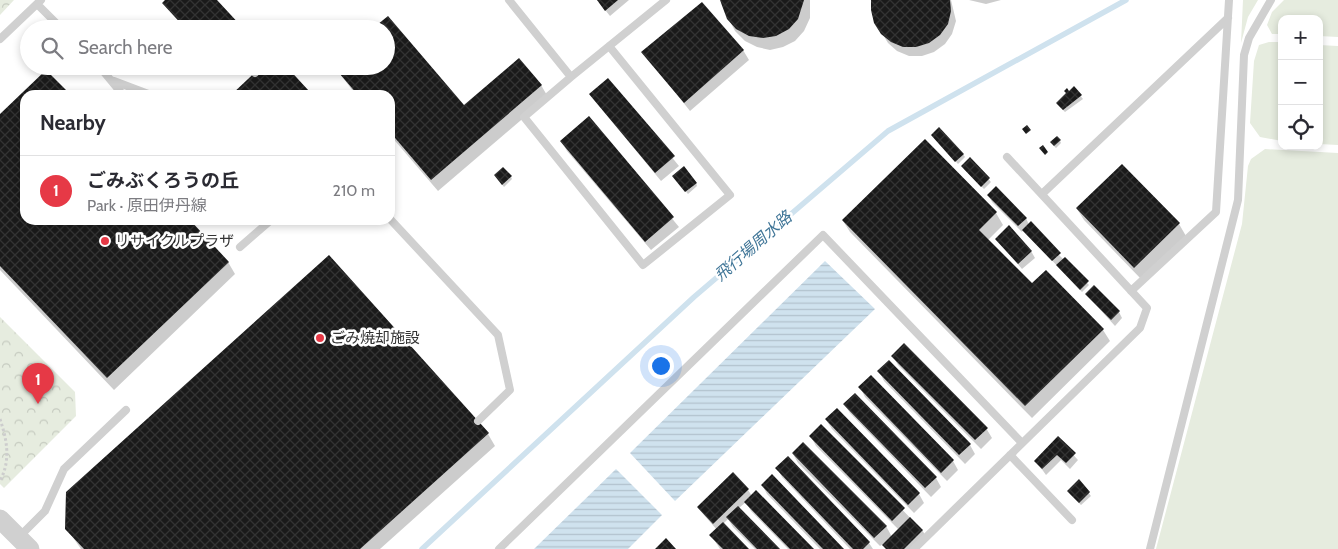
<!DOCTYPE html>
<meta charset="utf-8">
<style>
:root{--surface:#fff;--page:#f2f2f3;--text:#2b2b33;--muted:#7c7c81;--line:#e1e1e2;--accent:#e63946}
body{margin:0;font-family:Cabin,"Noto Sans JP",sans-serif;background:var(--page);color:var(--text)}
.controls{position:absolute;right:15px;top:15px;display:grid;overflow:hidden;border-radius:10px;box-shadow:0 2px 8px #0003}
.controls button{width:45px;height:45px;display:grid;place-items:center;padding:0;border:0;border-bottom:1px solid var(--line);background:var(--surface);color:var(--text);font:25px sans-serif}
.you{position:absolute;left:660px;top:365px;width:18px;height:18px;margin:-12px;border:4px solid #fff;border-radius:50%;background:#1a73e8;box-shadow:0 0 0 8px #1a73e833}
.badge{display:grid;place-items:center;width:32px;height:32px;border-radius:50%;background:var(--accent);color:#fff;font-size:16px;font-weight:700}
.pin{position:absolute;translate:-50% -41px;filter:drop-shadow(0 1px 2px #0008)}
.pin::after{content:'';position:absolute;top:26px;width:18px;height:15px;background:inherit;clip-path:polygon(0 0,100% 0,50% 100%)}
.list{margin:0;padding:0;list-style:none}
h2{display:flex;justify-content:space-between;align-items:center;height:65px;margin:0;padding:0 20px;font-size:21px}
h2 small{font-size:16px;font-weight:400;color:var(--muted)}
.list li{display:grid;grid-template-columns:32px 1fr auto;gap:15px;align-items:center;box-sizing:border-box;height:70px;padding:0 20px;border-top:1px solid var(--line)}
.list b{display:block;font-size:19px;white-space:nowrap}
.list p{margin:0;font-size:16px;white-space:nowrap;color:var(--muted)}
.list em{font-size:16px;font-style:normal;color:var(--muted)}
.icon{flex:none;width:28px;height:28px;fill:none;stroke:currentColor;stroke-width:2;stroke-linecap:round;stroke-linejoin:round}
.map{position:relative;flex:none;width:1338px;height:549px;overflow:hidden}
.search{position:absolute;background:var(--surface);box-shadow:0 2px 8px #0003;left:20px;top:20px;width:375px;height:55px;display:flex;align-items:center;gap:12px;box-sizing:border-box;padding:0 18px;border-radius:28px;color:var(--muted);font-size:19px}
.panel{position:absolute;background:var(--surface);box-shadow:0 2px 8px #0003;left:20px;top:90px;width:375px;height:135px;border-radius:15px}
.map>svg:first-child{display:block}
.grass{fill:#e6ecdf}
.park{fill:url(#park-crowns)}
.water{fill:url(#water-rules)}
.shadow{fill:#0003}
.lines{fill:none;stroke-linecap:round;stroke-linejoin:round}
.stream{stroke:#cfe2ee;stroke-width:5.5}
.building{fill:url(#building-cross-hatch)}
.path{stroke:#cdcdcd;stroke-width:3;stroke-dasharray:2.5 2.5;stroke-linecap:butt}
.service{stroke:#d0d0d0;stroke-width:8}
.tertiary{stroke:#d0d0d0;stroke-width:19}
.poi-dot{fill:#e63946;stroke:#fff;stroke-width:2}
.labels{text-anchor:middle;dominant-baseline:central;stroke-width:5;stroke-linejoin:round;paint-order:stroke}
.poi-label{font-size:15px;fill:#333;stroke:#fff;text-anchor:start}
.water-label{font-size:16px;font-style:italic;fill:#3f7597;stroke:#fff}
</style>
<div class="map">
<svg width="1338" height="549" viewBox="0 0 1338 549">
<defs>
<pattern id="park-crowns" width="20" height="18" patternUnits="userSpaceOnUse" patternTransform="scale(1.25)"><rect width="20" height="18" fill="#e6ecdf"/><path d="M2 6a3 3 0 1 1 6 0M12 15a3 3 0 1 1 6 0" fill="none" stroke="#c6cbc0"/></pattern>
<pattern id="water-rules" width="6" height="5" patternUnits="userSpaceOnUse" patternTransform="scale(1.25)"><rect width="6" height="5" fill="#cfe2ee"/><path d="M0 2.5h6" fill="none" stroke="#b2c2cd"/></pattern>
<pattern id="building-cross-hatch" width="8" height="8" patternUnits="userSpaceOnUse" patternTransform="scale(1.25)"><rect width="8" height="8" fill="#1a1a1a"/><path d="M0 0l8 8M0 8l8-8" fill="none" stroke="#333"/></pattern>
</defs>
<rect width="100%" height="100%" fill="#fff"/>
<!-- grass -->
<path class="grass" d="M1243,0H1258L1248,17L1241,43Z
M1284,0H1338V37L1319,36V19H1282V34H1272L1267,25L1272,12Z
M1269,42H1282V141L1260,137L1250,123L1254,61L1259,45Z
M1319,45L1338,46V145L1319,144Z
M1265,149L1338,153V549H1156L1242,224L1248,166L1251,159Z"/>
<!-- park -->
<path class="park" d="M0,0H14L0,15Z
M0,317L75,392L76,416L4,488L0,484Z"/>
<!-- water -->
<path class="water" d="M825,261L875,309L675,501L630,453Z
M616,469L662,515L628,549H534Z"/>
<!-- shadow -->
<path class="shadow" d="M597,0H629L610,16Z
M721,0H810V18L804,31L795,41L783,47L770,50L757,47L745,41L735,31L722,6Z
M873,0H951L956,21L952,34L945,44L934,52L922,56H909L897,51L888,43L875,22Z
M969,0H1001L986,4Z
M388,17L463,107L541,85L548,97L438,191L390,135V95H356L334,66H386Z
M743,50L749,60L690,111L643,52Z
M46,71L69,95H25V220H188L228,262L235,274L114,390L0,270V116Z
M608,79L679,166L661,181L590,95Z
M1074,88L1083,99L1065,112L1059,106Z
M589,118L679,227L651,250L567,151L561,141Z
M934,138L963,154L965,157L958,164Z
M925,141L996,213L1003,225L988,240L1032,285L1103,330L1110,341L1032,418L850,232L843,221Z
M1060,141L1061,143L1056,148L1053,145Z
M970,159L991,182L984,189L964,169Z
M511,177L512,179L504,187L497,178Z
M675,179L696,183L697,186L688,194Z
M989,196L1026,218L1029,225L1089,285L1082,292L1023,230L1022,232L992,202Z
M1077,209L1179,224L1186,236L1141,279L1084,220Z
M996,239L1031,251L1035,258L1022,269Z
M329,257L488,434L495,446L380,549H81L67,529Z
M1086,294L1119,312L1122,318L1115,326Z
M893,356L986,428L992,438L981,449L898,365Z
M879,371L970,445L975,454L965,464L884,381Z
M860,387L953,461L958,470L947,481L865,397Z
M844,404L936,478L941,487L931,497L850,413Z
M826,420L919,494L924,503L914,513L832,429Z
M821,426L922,530L926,536L913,549H886L883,544L880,546L798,463L793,454L886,526L892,537L899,530L816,446L811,437Z
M1058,438L1078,460L1070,469L1061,460L1046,475L1036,461Z
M777,468L869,543L873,549H850L782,477Z
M1079,481L1091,496L1081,505L1070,494Z
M762,485L842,549H820L767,494Z
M748,490L752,496L812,549H788L751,511L746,502L739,508L778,549H755L733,527L728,519L723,524L747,549H720L711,535L717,530L698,508Z"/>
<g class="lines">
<!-- stream -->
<path class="stream" d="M422,549L694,297L888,131L1126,0"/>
</g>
<!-- building -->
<path class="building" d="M165,0H217L242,27L240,29H186L162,3Z
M597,0H618L605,11Z
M720,0H804L798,19L789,29L776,36L763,38L749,36L736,29L727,19Z
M871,0H950L951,11L948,24L940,35L929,43L916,47H903L891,42L881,34L874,23L871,10Z
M702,2L744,50L684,103L641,52Z
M388,16L464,105L519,58L542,85L431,180L390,132V95H358L333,66H386V29H372Z
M262,66H286L309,91L305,95H231Z
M46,70L71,95H25V220H190L229,262L107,378L0,266V114Z
M608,78L675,156L655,173L589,94Z
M1074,86L1082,95L1063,110L1056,103L1066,93L1064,91L1067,88L1069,91Z
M589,116L674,217L645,242L560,141Z
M1027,125L1031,130L1026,134L1022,129Z
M939,127L964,154L955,162L931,135Z
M1057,136L1061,140L1054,146L1050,142Z
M925,139L997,212L979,230L1032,283L1046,270L1104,329L1025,406L842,220Z
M1043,145L1048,152L1045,155L1039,148Z
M970,157L990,178L981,187L961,166Z
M1122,164L1180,223L1134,268L1076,208Z
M684,166L697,183L685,192L672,176Z
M503,167L512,176L502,185L494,175Z
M996,186L1027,218L1018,226L987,195Z
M1031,221L1061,253L1052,261L1022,230Z
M1009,225L1032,251L1018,264L995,239Z
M329,255L489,433L360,549H84L65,529L66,492Z
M1065,257L1089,281L1080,290L1056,265Z
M1094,285L1120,311L1111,320L1085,294Z
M904,343L988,428L975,440L891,356Z
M889,360L971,444L959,455L877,371Z
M871,375L954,460L941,473L858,387Z
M855,393L937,477L925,488L843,404Z
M837,408L920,493L908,505L825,419Z
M821,424L905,508L892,521L809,436Z
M1058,436L1076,453L1066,463L1057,455L1042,469L1034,461Z
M803,442L887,526L874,538L792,453Z
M788,456L870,542L863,549H853L775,468Z
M733,472L749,489L713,524L697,507Z
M772,474L844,549H823L761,485Z
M1079,479L1090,492L1079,503L1067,491Z
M756,490L814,549H790L744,502Z
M738,506L780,549H757L726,517Z
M910,517L923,530L904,549H886L882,545Z
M723,522L749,549H723L709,535Z
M666,538L676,549H655Z"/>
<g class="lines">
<!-- path -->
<path class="path" d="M0,419C7,440 11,460 0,481"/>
<!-- service -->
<path class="service" d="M509,0L571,77L666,0
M37,4L62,29
M0,39L41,0
M99,66L123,95
M248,66L255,73
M571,77L524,117L643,265L730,195L609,46
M114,81L151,95
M1042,194L1228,18
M390,219L498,335L510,390L478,421
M240,247L271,220
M1131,291L1216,212L1229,0
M1010,455L1072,520
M19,537L45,511L64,469L126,410
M499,549L823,235L1022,443
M914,549L1140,328L1147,308L1007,157
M1150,549L1238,200L1244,55L1249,38L1271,0"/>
<!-- tertiary -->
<path class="tertiary" d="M0,519L30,549"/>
</g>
<!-- markers -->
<g class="poi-dot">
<circle cx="105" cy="241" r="5"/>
<circle cx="320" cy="338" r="5"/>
</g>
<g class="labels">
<!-- poi labels -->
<g class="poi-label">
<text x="115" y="241">リサイクルプラザ</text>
<text x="330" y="338">ごみ焼却施設</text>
</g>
<!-- water labels -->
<g class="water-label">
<text transform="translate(753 246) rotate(-41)">飛行場周水路</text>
</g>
</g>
</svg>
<div class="controls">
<button>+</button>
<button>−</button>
<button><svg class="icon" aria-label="locate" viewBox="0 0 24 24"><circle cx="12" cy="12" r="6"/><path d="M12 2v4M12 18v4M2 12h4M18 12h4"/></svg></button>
</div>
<div class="you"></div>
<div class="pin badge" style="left:38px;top:404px">1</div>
<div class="search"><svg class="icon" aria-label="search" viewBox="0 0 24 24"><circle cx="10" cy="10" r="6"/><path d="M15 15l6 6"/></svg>Search here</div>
<section class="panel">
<h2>Nearby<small></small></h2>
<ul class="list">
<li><span class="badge">1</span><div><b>ごみぶくろうの丘</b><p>Park · 原田伊丹線</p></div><em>210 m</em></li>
</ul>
</section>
</div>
